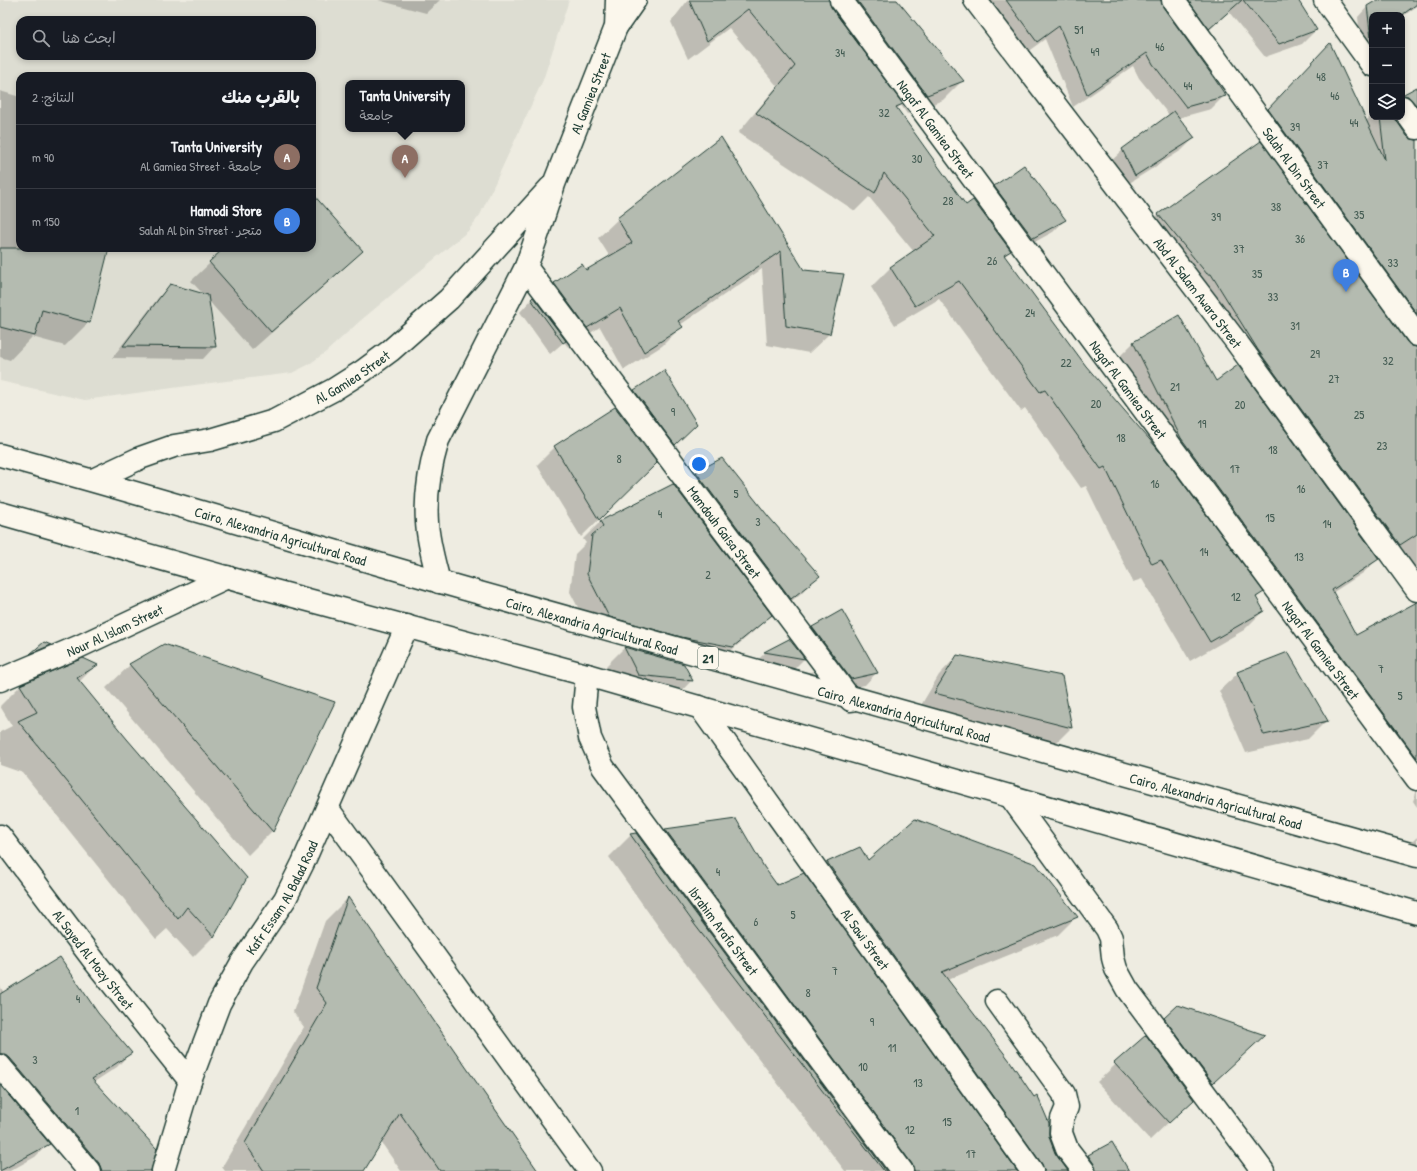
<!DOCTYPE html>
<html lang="ar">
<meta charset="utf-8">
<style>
:root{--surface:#171b24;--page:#242831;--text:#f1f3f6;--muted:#9ea1a6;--line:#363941;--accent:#1f6fb2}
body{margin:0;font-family:"Patrick Hand","Playpen Sans Arabic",sans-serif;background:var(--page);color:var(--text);direction:rtl}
.controls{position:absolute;right:12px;top:12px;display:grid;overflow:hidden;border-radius:8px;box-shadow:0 2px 6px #0003}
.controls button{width:36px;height:36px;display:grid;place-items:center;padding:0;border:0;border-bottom:1px solid var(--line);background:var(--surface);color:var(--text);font:20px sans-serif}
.you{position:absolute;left:699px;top:464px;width:14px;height:14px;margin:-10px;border:3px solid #fff;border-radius:50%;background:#1a73e8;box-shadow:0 0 0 6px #1a73e833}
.badge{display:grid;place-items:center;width:26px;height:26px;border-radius:50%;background:var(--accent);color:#fff;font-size:13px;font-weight:700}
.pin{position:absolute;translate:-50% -33px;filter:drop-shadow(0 1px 2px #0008)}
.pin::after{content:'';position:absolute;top:21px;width:14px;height:12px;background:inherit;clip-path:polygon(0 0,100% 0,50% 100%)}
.popup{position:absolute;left:345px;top:80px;width:120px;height:52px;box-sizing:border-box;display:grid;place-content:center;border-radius:8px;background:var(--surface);filter:drop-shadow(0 1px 3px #0005);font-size:13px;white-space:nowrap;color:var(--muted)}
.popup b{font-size:15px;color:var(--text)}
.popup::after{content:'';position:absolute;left:50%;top:100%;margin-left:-8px;border:8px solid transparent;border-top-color:var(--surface)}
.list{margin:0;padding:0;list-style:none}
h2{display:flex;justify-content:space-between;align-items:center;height:52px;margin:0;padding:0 16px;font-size:17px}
h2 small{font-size:13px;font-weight:400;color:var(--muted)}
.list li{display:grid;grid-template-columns:26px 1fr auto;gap:12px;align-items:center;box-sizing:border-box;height:64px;padding:0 16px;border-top:1px solid var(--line)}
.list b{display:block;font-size:15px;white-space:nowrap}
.list p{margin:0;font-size:13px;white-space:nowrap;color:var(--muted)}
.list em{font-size:13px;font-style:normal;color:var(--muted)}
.icon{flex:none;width:22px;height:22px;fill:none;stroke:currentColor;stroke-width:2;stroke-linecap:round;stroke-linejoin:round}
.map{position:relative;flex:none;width:1417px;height:1171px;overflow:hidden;direction:ltr}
.search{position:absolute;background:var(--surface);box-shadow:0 2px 6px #0003;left:16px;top:16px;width:300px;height:44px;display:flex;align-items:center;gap:10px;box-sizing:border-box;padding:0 14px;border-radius:12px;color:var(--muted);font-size:15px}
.panel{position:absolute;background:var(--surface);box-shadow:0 2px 6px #0003;left:16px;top:72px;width:300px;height:180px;border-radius:12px;direction:rtl}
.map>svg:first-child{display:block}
.built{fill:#ddddd2;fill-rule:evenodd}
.shadow{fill:#0003}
.building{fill:#b4bbb0;stroke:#1f3d34}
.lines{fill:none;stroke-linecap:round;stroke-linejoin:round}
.minor-casing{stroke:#1f3d34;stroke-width:25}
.tertiary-casing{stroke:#1f3d34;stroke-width:25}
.trunk-casing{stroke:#1f3d34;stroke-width:25}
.minor{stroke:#fbf7ec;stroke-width:22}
.tertiary{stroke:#fbf7ec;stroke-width:22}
.trunk{stroke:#fbf7ec;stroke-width:22}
.labels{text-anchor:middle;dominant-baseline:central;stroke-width:3.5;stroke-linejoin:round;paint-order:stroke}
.number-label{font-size:12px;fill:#445c53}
.shield{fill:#fbf7ec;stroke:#61756b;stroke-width:1}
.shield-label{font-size:13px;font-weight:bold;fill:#1f3d34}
.street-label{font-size:14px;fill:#1f3d34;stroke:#fbf7ec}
</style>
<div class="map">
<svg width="1417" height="1171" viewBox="0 0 1417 1171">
<rect width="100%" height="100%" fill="#eeece1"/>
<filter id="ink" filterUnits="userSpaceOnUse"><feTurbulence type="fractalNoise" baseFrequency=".025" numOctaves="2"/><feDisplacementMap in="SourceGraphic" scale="8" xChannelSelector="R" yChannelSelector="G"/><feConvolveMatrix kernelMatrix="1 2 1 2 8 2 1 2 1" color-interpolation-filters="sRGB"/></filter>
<g filter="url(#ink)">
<!-- built -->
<path class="built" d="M0,0H569L543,80L480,215L468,231L360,321L326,352L308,365L292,373L202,384L85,400L0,381ZM20,20H312V56H20ZM20,76H312V248H20ZM348,83H462V129H348Z"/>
<!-- shadow -->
<path class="shadow" d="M378,0H440L426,13Z
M688,0H896L962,81L943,100L907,114L901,105L897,109L966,206L1010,251L1004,257L1085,367L1262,592L1256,599L1263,611L1244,630L1190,661L1142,579L1133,582L1086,486L1081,488L1025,408L1021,411L939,299L895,325L871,287L890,268L914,252L869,197L855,211L738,133L777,86L729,28L688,59L671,22Z
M983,0H1297L1316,30L1302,44L1265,57L1229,12L1196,42L1164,2L1157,1L1224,96L1211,109L1178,118L1194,138L1182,150L1123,187L1110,162L1123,150L1169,115L1139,78L1133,66L1073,107L1045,39L1023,55Z
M1376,0H1417V6L1402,17V15H1372V39L1361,47L1358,17L1368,6L1377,1Z
M1312,63L1366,121L1372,115V117H1402V96L1417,88V180L1334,242L1406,343L1415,348L1413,342L1351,257L1366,243L1417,222V601L1390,555L1145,229L1159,214L1261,142L1250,127Z
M0,91L20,97V248H108L89,322L65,346L32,337L10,360L0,357Z
M721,138L829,334L809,353L767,345L762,269L680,325L681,327L662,346L624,370L600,327L568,347L564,342L550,354L520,312L532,299L536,302L554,284L582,265L585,271L610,257L598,238L618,219Z
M994,186L1065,220L1053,232L1020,250L982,199Z
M312,195L361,251L343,269L252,350L207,299L215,346L203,359L112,358L158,298L170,285L203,294L191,281L226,248H312Z
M1133,343L1216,382L1378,559L1363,573L1332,593L1355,636L1417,603V807L1413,801L1416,793L1413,786L1166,453L1119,357Z
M635,391L696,424L663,457L622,403Z
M555,447L638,481L581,537L537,465Z
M722,460L767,517L818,576L800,594L772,617L771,615L753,632L715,664L592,634L570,592L575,554L586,543L583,539L601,521L678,491L696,473Z
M842,612L877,672L865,685L838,690L800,640L812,628Z
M789,640L804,659L786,677L747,670L765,653Z
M45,643L49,645L37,657L21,664Z
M624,648L683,665L692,680L674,699L620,693L606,666Z
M957,656L1061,677L1071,728L1053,746L917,712L939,675Z
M83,660L96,665L79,682L126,740L245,878L213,937L193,957L167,929L156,939L23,773L0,765V732L12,726L0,706L20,686Z
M130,665L334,702L272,831L248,855L106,688Z
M812,671L816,676L804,688L800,683Z
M1238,673L1326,721L1308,739L1246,753L1219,691Z
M735,820L763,868L777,886L809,882L827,863L859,849L868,862L1076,917L1058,935L947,980L1048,1137L1054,1154L1067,1171H845L673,947L609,857L631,835L636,834L647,849L665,830Z
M1417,837V864L1408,846Z
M348,898L524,1171H401L381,1142L363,1171H225L222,1167L304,1027L293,1012L325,921Z
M0,986L4,993L98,1013L130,1053L117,1067L94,1082L150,1171H80L0,1077Z
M1165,1018L1245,1053L1194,1100L1193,1099L1150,1140L1097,1082Z
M0,1087L48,1144L35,1157L10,1171H0Z
M1112,1143L1128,1171H1073L1088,1156Z"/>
<!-- building -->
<path class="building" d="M689,0H829L831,7L903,104L896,107L966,205L973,200L1011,251L1004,255L1086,366L1156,447L1264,592L1256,597L1264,611L1210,642L1161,560L1152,564L1105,467L1101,469L1045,390L1040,392L959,281L915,306L890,267L935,236L884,173L875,193L756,113L795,66L748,9L707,41Z
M857,0H897L964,81L927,95Z
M1006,0H1161L1163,7L1214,78L1226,96L1186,107L1153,64L1147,53L1087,94L1059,26L1037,42Z
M1188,0H1242L1209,29Z
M1243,0H1298L1317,30L1279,44Z
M1377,0H1417V4L1402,15H1372L1371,38L1367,6Z
M1330,43L1385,160L1380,117H1394L1407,136L1411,139L1417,140V314L1268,109Z
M1417,87V106L1408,96L1402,95Z
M1174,111L1195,138L1135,176L1122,149Z
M721,137L804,270L844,274L830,334L786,326L781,251L678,321L683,327L644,352L620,308L587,328L554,283L582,264L586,270L632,243L617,218Z
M1261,141L1407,342L1412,346L1417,347V534L1400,545L1258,350L1211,274H1207L1158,214Z
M1024,165L1066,220L1033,238L994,186Z
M312,193L363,251L271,332L209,262L224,248H312Z
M0,248H109L90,323L42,310L35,336L0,327Z
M170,284L208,295L216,347L123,346Z
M533,297L566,341L563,343L531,299Z
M1179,315L1216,381L1238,365L1379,559L1332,590L1356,635L1417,602V758L1181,438L1133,342Z
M664,370L697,424L675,445L634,390Z
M615,407L657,463L599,520L554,446Z
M722,458L768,516L820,576L791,599L696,472Z
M673,484L772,615L733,647L681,637L609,617L587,574L592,535L603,526L600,521Z
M842,610L878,673L851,679L812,627Z
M789,639L805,659L764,652Z
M44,642L51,645L30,654Z
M164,644L335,702L273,832L129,664Z
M624,647L684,664L693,681L638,675Z
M1288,652L1328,721L1264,735L1237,672Z
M957,655L1062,676L1072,728L934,693Z
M83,658L98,665L77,678L127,739L247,878L214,937L187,907L178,919L18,721L37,712L20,685Z
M736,819L764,867L777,885L804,873L1017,1171H914L912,1164L665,829Z
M915,819L1036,864L1078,917L942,972L1010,1061L1034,1097L1037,1095L1049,1123V1137L1055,1153L1068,1171H1044L1042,1164L827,862L860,847L868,860Z
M636,833L886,1171H884L695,925L630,834Z
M348,897L538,1171H440L400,1113L364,1171H264L245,1143L327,1003L316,988Z
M60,957L98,1013L132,1053L92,1079L157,1149L151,1171H102L99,1163L10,1058L5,1054H0V994Z
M1178,1005L1265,1035L1213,1083L1164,1018Z
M1146,1035L1194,1100L1169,1123L1114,1063Z
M0,1085L50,1144L0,1171Z
M1112,1142L1129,1171H1096L1094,1164L1088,1155Z"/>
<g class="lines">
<!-- minor casing -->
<g class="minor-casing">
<g id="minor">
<path id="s1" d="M841,0L1417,779"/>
<path id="s2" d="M975,0L1235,340L1417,590"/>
<path id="s3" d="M1173,0L1417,335"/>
<path d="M1325,0L1372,65"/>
<path d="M616,27L635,0"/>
<path d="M1402,107L1417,128"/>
<path id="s4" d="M526,267L851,700"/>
<path id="s5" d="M93,480L140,458L174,446L210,440L274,421L333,390L363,371L390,351L449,299L550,188"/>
<path id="s6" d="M439,582C434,562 428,542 427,522C425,494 430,467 438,440L526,267L539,230L554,184L616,27L617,0"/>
<path id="s7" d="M587,675L584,707L590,738L603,767L902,1171"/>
<path id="s8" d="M0,680L78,647L227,577"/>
<path id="s9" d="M700,707L1032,1171"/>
<path d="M1010,796L1107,929L1111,938L1113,958L1116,969L1127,989L1263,1171"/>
<path d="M328,809L590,1171"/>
<path id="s10" d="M0,836L95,962L190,1081"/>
<path d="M997,1001L1064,1094L1067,1107L1062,1119L1061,1133L1067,1149L1084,1171"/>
<path d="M0,1066L89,1171"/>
</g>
</g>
<!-- tertiary casing -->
<g class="tertiary-casing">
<g id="tertiary">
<path id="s11" d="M163,1171L190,1081L219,1004L242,962L285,899L303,863L407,626"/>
</g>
</g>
<!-- trunk casing -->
<g class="trunk-casing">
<g id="trunk">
<path id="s12" d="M0,455C159,498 317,547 476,592C789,682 1103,769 1417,856"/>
<path d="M0,513L271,590L587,675L1417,913"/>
</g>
</g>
<!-- minor -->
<use href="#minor" class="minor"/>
<!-- tertiary -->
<use href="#tertiary" class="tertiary"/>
<!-- trunk -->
<use href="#trunk" class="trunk"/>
</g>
</g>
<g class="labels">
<!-- number labels -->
<g class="number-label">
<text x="1079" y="29">51</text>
<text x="1160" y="46">46</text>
<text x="1095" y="51">49</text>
<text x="840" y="52">34</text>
<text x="1321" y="76">48</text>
<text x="1188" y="85">44</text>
<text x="1335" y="95">46</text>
<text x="884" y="112">32</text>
<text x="1354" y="122">44</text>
<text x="1295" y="126">39</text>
<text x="917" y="158">30</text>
<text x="1323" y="164">37</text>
<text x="948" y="200">28</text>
<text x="1276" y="206">38</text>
<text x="1359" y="214">35</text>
<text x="1216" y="216">39</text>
<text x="1300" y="238">36</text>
<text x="1239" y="248">37</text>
<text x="992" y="260">26</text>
<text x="1393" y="262">33</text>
<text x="1257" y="273">35</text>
<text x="1273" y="296">33</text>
<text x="1030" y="312">24</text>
<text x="1295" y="325">31</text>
<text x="1315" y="353">29</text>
<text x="1388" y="360">32</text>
<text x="1066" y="362">22</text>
<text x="1334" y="378">27</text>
<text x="1175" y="386">21</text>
<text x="1096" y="403">20</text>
<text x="1240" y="404">20</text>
<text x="673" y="411">9</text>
<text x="1359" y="414">25</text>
<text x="1202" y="423">19</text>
<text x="1121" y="437">18</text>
<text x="1382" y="445">23</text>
<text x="1273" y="449">18</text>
<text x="619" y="458">8</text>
<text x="1235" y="468">17</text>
<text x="1155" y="483">16</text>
<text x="1301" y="488">16</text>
<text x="736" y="493">5</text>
<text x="660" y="513">4</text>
<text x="1270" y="517">15</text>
<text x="758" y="521">3</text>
<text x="1327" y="523">14</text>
<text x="1204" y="551">14</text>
<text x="1299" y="556">13</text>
<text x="708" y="574">2</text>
<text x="1236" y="596">12</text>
<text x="1381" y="668">7</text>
<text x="1400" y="695">5</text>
<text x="718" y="871">4</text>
<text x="793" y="914">5</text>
<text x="756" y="921">6</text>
<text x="835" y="970">7</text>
<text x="808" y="992">8</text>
<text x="78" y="998">4</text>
<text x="872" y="1021">9</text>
<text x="892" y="1047">11</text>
<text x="35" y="1059">3</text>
<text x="863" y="1066">10</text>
<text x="918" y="1082">13</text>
<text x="77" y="1110">1</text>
<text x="947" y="1121">15</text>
<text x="910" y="1129">12</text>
<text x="971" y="1153">17</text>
</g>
<!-- shield labels -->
<rect class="shield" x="698" y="647" width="20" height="22" rx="3"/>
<g class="shield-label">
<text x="708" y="658">21</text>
</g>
<!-- street labels -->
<g class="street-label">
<text stroke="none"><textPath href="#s6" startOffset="524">Al Gamiea Street</textPath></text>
<text stroke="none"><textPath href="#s1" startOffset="160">Nagaf Al Gamiea Street</textPath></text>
<text stroke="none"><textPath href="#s3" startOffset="207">Salah Al Din Street</textPath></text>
<text stroke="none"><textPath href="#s2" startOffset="368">Abd Al Salam Awara Street</textPath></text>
<text stroke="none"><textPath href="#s5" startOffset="281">Al Gamiea Street</textPath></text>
<text stroke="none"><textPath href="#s1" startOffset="484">Nagaf Al Gamiea Street</textPath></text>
<text stroke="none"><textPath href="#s4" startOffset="331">Mamdouh Gaisa Street</textPath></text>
<text stroke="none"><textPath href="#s12" startOffset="292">Cairo, Alexandria Agricultural Road</textPath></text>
<text stroke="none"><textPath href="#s12" startOffset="616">Cairo, Alexandria Agricultural Road</textPath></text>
<text stroke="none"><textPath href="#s8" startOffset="125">Nour Al Islam Street</textPath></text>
<text stroke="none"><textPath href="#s1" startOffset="808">Nagaf Al Gamiea Street</textPath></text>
<text stroke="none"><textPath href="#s12" startOffset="940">Cairo, Alexandria Agricultural Road</textPath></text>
<text stroke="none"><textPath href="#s12" startOffset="1264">Cairo, Alexandria Agricultural Road</textPath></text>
<text stroke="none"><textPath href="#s11" startOffset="300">Kafr Essam Al Balad Road</textPath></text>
<text stroke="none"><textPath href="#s7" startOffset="299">Ibrahim Arafa Street</textPath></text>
<text stroke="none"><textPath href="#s9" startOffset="285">Al Sawi Street</textPath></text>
<text stroke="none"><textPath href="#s10" startOffset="155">Al Sayed Al Mozy Street</textPath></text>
</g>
</g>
</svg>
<div class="controls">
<button>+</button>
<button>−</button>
<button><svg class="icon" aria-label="layers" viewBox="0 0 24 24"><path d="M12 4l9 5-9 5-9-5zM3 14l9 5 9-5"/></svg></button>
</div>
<div class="you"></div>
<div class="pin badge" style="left:405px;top:178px;background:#8d6e63">A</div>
<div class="popup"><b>Tanta University</b>جامعة</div>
<div class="pin badge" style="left:1346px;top:292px;background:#3f7fe0">B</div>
<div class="search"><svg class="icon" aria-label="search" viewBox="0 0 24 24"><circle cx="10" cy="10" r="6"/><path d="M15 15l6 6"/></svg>ابحث هنا</div>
<section class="panel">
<h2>بالقرب منك<small>النتائج: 2</small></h2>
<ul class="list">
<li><span class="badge" style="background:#8d6e63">A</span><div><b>Tanta University</b><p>جامعة · Al Gamiea Street</p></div><em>90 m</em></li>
<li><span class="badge" style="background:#3f7fe0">B</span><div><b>Hamodi Store</b><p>متجر · Salah Al Din Street</p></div><em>150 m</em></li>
</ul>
</section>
</div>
